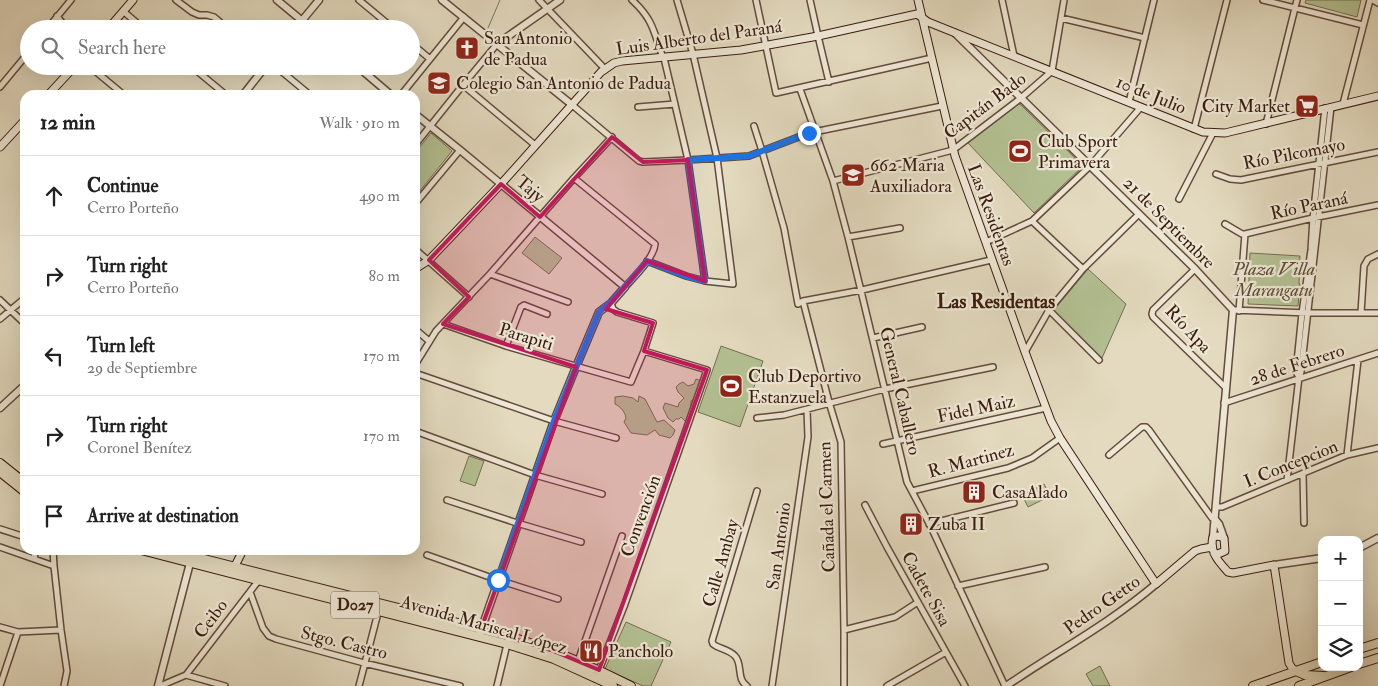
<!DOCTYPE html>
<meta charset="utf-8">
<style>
:root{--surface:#fff;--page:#f6f6f6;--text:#222;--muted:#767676;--line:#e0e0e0}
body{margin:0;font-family:"IM FELL Double Pica",serif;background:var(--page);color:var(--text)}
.controls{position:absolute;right:15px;bottom:15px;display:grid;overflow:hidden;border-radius:10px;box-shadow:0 5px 20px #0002}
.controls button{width:45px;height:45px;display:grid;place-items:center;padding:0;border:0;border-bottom:1px solid var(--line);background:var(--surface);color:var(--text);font:25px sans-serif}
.stop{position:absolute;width:15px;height:15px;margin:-11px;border:4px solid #1a73e8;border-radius:50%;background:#fff}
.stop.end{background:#1a73e8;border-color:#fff;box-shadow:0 1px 5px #0008}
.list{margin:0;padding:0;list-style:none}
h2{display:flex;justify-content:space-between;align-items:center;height:65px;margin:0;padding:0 20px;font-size:21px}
h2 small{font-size:16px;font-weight:400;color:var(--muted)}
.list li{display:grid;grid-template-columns:32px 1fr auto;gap:15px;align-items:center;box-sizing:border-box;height:80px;padding:0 20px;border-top:1px solid var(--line)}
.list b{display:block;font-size:19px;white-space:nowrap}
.list p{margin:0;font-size:16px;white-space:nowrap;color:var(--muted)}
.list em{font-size:16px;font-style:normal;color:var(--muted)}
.icon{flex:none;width:28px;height:28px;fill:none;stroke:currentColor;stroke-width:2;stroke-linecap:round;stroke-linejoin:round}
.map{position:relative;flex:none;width:1378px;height:686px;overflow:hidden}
.search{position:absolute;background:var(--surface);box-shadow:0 5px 20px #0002;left:20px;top:20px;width:400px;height:55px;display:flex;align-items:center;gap:12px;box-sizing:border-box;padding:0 18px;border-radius:28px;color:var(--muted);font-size:19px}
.panel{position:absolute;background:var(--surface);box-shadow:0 5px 20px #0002;left:20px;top:90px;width:400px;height:465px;border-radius:15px}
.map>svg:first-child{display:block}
.green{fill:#b3c092;stroke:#766e50}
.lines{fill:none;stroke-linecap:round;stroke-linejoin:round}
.stream{stroke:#737975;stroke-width:1}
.minor-casing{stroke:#644b3a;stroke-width:8}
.tertiary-casing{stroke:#644b3a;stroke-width:9}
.secondary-casing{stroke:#3a1b0d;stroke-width:9}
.trunk-casing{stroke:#3a1b0d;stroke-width:10}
.minor{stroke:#ede7d5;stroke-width:5}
.tertiary{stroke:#ede7d5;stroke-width:6}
.secondary{stroke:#ede7d5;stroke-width:7}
.trunk{stroke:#e3dabf;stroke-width:8}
.route{stroke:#1a73e8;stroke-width:6}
.marked{fill:#c2185b;fill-opacity:0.2;stroke:#c2185b;stroke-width:4;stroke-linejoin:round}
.labels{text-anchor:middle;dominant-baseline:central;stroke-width:4.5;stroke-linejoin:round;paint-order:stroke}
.shield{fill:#ede7d5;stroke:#705849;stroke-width:1}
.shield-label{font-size:16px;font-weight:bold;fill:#3a1b0d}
.poi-label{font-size:18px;fill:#3a1b0d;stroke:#ede7d5;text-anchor:start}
.street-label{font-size:18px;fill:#3a1b0d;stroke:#ede7d5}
.park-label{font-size:18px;font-style:italic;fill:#5e4d35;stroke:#ede7d5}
.quarter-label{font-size:20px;font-weight:bold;fill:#3a1b0d;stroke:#ede7d5}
</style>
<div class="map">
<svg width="1378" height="686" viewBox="0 0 1378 686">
<rect width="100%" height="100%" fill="#e3dabf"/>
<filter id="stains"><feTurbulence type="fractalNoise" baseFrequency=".004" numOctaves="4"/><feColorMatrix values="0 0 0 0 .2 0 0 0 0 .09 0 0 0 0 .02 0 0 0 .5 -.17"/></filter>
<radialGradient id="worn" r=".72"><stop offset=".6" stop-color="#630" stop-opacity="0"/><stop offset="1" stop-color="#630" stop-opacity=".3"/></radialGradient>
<!-- green -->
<path class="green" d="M1306,0H1361L1357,17L1305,3Z
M1019,104L1021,105L1083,166L1034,213L968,143Z
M431,133L452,151L415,197V153Z
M535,237L562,258L549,274L522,253Z
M1250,253L1300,256L1299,284H1300L1298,306L1248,304Z
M1088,269L1126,304L1102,358L1054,312V310Z
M721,346L763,361L740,427L698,412Z
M696,379L701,381L695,398L691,401C691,407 689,412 691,419L685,421L681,417L679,419H676L673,422L668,418L663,408L665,403L678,407L679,403L684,398L678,392L676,387L679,384L683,382L688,386L694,384Z
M623,396L633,398L638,402L639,396L645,399L657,422L664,420L675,430L673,435L670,438L659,435L655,430L647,435L631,433L624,422L626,418C625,412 621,407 615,404V397Z
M469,456L484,461L475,486L460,481Z
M1044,484L1050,496L1028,507L1022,495Z
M626,622L671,642L651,686H643L605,669Z
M1100,666L1110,686H1093L1086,674Z"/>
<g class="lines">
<!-- stream -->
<path class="stream" d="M488,28L500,0"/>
<!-- minor casing -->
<g class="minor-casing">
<path id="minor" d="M176,0L192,12L199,15H207L214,17L228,29
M359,0L394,29
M539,0L605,69
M632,0C653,19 654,32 663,58
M756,0L776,93L932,58
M810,0L818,36L829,82
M1002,0L1014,56
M1263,0L1363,25
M1373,0L1378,3
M123,11L144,29
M57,16L67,29
M1061,18L1145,38
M47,29L71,0
M411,43L430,59
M664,58L688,160L705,281
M89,66L124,95
M191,66L226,95
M275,66L310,95
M463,85L535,145
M0,87L29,52
M800,89L833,181L848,237L907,482L931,527L1005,686
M401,95L464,17
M1129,102L1154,0
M571,104L639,161L643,162L688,160L749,156L809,133L942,106
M1343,104L1370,0
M638,107L675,104
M1266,124L1297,0
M754,126L762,151L784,228L798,304L803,301L862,290L991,260
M1194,129L1227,0
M415,145L463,85L497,44
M1216,174L1230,179L1241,180L1378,152
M574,178L655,244C654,258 634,277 625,287
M833,181L953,150L1021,98L1052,71L1064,0
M1179,199L1213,133
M415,204L460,150
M1032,221L1083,269
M1225,224L1242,234H1245L1313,218L1378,205
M848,237L900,228
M986,242L1032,221L1090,166L1141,107
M415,249L469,297
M647,261L686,276L705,281L733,284L717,158L693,54L677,0
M1195,269L1153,310L1152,314L1153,317L1225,387
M490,274L568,302
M0,300L25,324
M803,301L829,402L841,442L844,630V686
M1049,310L1099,360
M1233,310L1308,313H1378
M1239,311L1245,234
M1361,313L1364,266L1368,259L1378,254
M0,319L25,298
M443,324L506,346L631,382L644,351L653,323L617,312L613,309L611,303
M415,329L429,341
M873,338L922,327
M506,346L521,307L524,305L547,314
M1025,352L1049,310L1083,269L1139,214
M415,365L436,331L490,274L574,178L612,137
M415,373L554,421L616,438
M1299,377L1296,372L1302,313L1311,250L1313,218L1325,108
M1224,403L1378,353
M757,418L784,415L885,389L993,367
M415,431L535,475L602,494
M883,444L1046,408
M1109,455L1142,427H1146L1149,430L1212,518L1215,519
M1347,455L1358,360
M1303,474L1304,523
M1287,480L1299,377L1301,372L1331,107
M912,491L1008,468L1032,458L1060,438
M447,500L517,523L581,542
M865,505L887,547L965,686
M1216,507H1222L1347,455L1378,448
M929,524L1014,503
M0,529L25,537
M0,547L54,566
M34,550L35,559
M53,550L54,566L61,630L67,671L64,686
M427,555L498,580L558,599
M958,586L1045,567
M250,592L263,628L269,636L276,639L364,663L460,686
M0,627L18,632L61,630
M844,630L895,617L918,602
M578,661L622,536
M599,670L625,604L707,370L644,351
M186,675L259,580
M0,686L18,632
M160,686L186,675L225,686
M359,686L379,609
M497,686L509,636
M747,686C736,679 743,664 735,656C731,651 722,649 716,646L713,644L712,641L757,491
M772,686L808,437L807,410
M887,686L946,652"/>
</g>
<!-- tertiary casing -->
<g class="tertiary-casing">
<path id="tertiary" d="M277,0L312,29
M442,0L571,104
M295,29L319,0
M955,33L1195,269L1233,310L1213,537
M497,44L560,0
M357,66L391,95
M243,95L266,66
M415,114L460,150L625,287L611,303L599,312L576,367L554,421L480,633
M0,408L25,385
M1215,519L1219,524L1224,538
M1359,548L1378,538
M1274,565L1322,558
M158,686L190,563
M1006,686C1056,652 1109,624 1156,584"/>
</g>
<!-- secondary casing -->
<g class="secondary-casing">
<path id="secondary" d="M918,0L955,156L1025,352L1051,421L1060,438L1156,584L1195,551L1201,549L1212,547
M108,29L133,0
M48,95L75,66
M0,147L25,120
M415,269L429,260L501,184L601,72L614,63L622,61L741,50L818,36L917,14L928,22L1203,132L1225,133L1378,96
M1214,553L1218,554L1225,551L1224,538L1218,536L1213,537C1209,552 1219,562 1228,572L1233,573L1274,565L1289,663L1292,668L1296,671
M232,572L243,550"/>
</g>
<!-- trunk casing -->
<g class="trunk-casing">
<path id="trunk" d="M0,463L25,483
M0,472L25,492
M141,550L507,644L554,659L613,686
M168,550L509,636C551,649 592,666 631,686
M1359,649L1378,643
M1359,664L1378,658
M1296,671L1305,675L1323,676
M1253,686L1322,662
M1299,686L1351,667"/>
</g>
<!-- minor -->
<use href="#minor" class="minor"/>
<!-- tertiary -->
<use href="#tertiary" class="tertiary"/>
<!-- secondary -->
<use href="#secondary" class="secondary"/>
<!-- trunk -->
<use href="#trunk" class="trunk"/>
</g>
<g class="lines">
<!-- route -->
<path class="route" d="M498,580L554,421L599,312L612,301L647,261L686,276L705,281L688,160L749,156L809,133"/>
</g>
<!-- marked area -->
<path class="marked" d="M612,137L643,162L688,160L705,281L647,261L606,309L653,323L644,351L707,370L599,670L551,650L481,629L576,367L443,324L469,297L429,260L501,184L540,217Z"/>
<!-- icons -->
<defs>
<g id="church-square" transform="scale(1.25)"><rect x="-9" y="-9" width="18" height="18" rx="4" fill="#8f2418" stroke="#ede7d5"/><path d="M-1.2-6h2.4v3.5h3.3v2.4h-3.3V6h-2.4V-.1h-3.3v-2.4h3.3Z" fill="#fff"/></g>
<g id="school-square" transform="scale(1.25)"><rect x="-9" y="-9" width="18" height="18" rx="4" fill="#8f2418" stroke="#ede7d5"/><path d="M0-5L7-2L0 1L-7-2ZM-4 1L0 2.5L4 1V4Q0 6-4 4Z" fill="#fff"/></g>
<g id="supermarket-square" transform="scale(1.25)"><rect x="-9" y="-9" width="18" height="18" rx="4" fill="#8f2418" stroke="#ede7d5"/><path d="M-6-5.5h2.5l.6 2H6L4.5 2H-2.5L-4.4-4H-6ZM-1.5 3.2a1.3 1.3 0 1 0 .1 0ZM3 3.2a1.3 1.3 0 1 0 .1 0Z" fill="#fff"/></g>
<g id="stadium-square" transform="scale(1.25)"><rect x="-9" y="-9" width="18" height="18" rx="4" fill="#8f2418" stroke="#ede7d5"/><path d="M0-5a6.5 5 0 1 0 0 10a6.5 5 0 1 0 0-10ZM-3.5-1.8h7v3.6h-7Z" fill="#fff"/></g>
<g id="building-square" transform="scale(1.25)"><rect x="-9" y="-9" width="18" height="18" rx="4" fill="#8f2418" stroke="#ede7d5"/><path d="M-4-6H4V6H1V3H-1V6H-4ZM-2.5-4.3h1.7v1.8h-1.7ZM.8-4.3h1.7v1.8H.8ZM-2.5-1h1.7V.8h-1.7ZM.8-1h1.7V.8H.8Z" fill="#fff"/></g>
<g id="restaurant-square" transform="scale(1.25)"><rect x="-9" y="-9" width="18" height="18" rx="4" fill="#8f2418" stroke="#ede7d5"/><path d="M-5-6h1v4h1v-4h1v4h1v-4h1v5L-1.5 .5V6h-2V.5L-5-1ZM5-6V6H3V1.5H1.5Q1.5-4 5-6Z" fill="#fff"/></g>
</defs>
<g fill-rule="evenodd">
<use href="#church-square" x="467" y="48"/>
<use href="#school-square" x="439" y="83"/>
<use href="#supermarket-square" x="1307" y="106"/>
<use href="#stadium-square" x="1020" y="151"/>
<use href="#school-square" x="853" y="175"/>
<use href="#stadium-square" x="731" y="386"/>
<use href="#building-square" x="974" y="492"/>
<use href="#building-square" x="911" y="524"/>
<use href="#restaurant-square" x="591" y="651"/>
</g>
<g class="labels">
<!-- shield labels -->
<rect class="shield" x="331" y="591.5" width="48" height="27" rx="4"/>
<g class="shield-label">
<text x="355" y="605">D027</text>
</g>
<!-- poi labels -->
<g class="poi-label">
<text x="484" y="38">San Antonio<tspan x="484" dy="21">de Padua</tspan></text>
<text x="456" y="83">Colegio San Antonio de Padua</text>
<text x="1290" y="106" text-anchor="end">City Market</text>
<text x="1038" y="141">Club Sport<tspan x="1038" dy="21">Primavera</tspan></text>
<text x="870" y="165">662 Maria<tspan x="870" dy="21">Auxiliadora</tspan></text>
<text x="748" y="376">Club Deportivo<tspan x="748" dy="21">Estanzuela</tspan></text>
<text x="992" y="492">CasaAlado</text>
<text x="928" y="524">Zuba II</text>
<text x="608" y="651">Pancholo</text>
</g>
<!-- street labels -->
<g class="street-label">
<text transform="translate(699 38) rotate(-8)">Luis Alberto del Paraná</text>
<text transform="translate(1151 95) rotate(22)">10 de Julio</text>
<text transform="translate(985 106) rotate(-37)">Capitán Bado</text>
<text transform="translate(1294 154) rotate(-11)">Río Pilcomayo</text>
<text transform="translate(530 189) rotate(40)">Tajy</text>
<text transform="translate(1309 206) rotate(-12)">Río Paraná</text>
<text transform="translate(991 215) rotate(70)">Las Residentas</text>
<text transform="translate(1169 223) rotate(45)">21 de Septiembre</text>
<text transform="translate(1188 329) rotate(47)">Río Apa</text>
<text transform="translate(526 337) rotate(17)">Parapiti</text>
<text transform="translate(1297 365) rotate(-18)">28 de Febrero</text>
<text transform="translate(900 391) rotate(77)">General Caballero</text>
<text transform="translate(976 409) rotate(-12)">Fidel Maiz</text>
<text transform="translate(971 461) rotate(-15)">R. Martinez</text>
<text transform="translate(1291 464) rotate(-22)">I. Concepcion</text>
<text transform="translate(827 507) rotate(-92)">Cañada el Carmen</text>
<text transform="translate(641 516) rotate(-70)">Convención</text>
<text transform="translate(779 546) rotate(-82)">San Antonio</text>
<text transform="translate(721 563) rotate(-74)">Calle Ambay</text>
<text transform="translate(926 589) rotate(61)">Cadete Sisa</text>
<text transform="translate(1102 605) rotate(-35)">Pedro Getto</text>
<text transform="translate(211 619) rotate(-53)">Ceibo</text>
<text transform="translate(484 625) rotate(16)">Avenida Mariscal López</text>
<text transform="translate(344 643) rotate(14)">Stgo. Castro</text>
</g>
<!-- park labels -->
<g class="park-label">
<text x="1274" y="269">Plaza Villa<tspan x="1274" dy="21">Marangatu</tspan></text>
</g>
<!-- quarter labels -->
<g class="quarter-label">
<text x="996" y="301">Las Residentas</text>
</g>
</g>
<rect width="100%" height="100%" filter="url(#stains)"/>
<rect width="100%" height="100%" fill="url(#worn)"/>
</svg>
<div class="controls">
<button>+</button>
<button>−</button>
<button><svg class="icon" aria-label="layers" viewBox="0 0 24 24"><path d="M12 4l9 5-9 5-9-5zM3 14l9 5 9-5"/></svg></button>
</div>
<div class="stop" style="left:498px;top:580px"></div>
<div class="stop end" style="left:809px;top:133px"></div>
<div class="search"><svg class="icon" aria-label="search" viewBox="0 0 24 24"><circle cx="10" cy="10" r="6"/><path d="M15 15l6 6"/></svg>Search here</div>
<section class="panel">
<h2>12 min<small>Walk · 910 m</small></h2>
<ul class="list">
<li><svg class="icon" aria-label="ahead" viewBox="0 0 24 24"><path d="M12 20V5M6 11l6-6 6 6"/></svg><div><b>Continue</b><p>Cerro Porteño</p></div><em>490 m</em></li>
<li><svg class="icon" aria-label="right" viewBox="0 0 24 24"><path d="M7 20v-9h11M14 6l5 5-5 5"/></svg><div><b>Turn right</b><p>Cerro Porteño</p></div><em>80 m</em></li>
<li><svg class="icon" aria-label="left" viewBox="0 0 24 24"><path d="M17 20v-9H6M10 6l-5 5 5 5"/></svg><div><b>Turn left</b><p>29 de Septiembre</p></div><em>170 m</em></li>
<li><svg class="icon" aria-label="right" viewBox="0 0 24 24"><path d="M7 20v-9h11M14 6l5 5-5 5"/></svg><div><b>Turn right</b><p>Coronel Benítez</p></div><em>170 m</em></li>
<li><svg class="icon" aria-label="arrive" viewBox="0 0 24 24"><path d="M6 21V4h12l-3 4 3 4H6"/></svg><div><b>Arrive at destination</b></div></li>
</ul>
</section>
</div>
